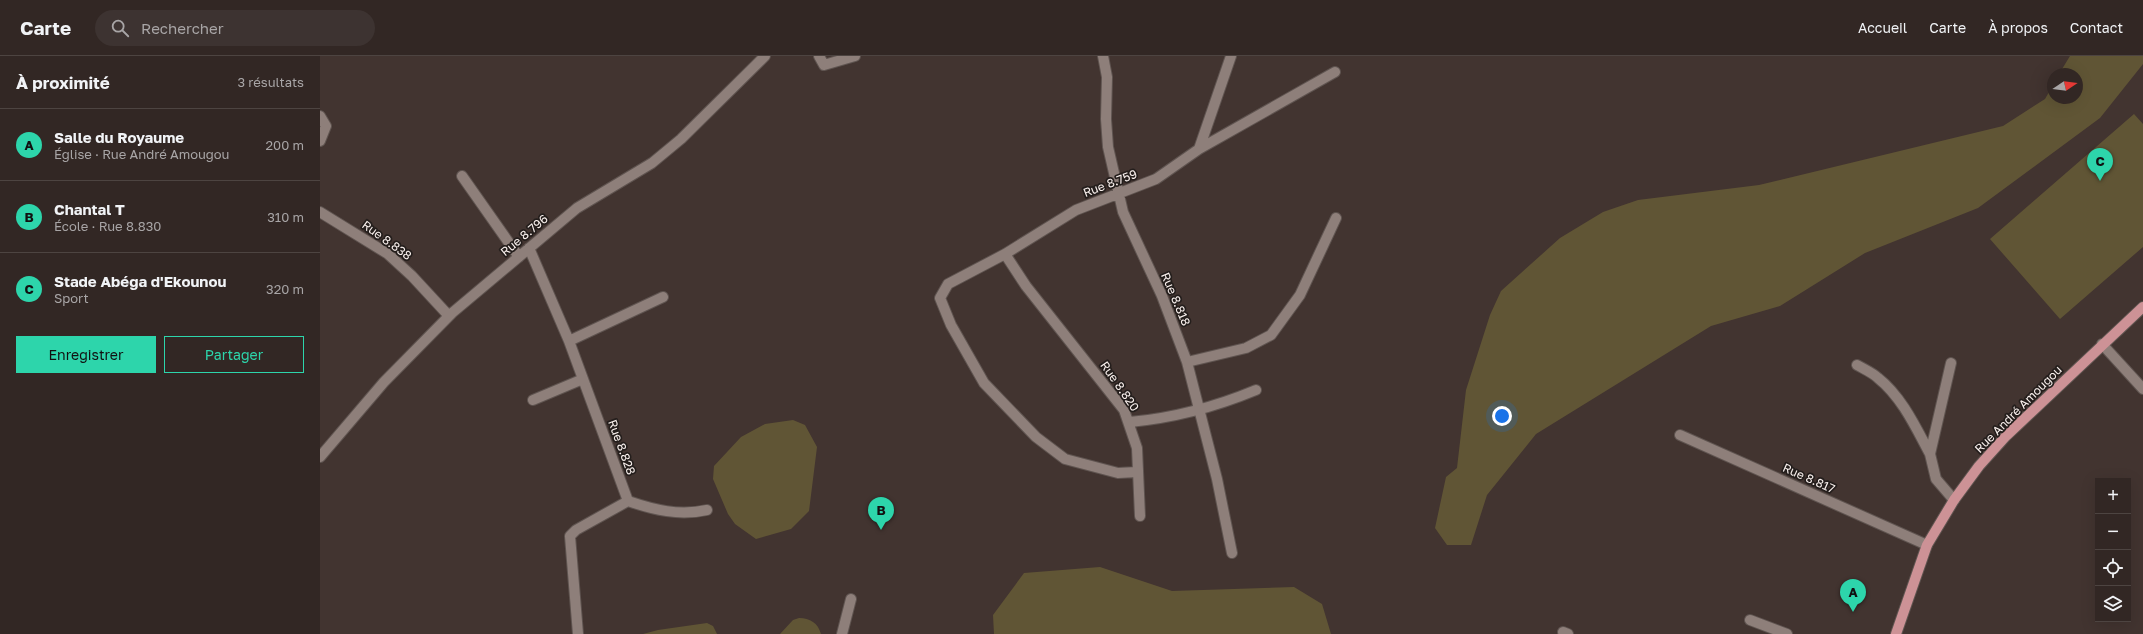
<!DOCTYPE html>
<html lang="fr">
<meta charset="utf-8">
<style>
:root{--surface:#322724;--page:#3d3331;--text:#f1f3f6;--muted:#a8a5a6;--line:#4d4441;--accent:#2dd5ab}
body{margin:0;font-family:"Golos Text",sans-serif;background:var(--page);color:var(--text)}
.controls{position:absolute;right:12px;bottom:12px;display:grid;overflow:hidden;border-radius:0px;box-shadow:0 4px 16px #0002}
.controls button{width:36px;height:36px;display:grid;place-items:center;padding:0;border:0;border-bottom:1px solid var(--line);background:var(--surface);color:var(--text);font:20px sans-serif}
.compass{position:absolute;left:1727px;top:12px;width:36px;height:36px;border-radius:50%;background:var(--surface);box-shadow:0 4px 16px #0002;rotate:77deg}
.you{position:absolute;left:1182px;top:360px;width:14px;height:14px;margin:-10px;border:3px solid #fff;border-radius:50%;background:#1a73e8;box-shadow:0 0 0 6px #1a73e833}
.badge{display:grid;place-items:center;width:26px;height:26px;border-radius:50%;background:var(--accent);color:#111;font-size:13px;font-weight:700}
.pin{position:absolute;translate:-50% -33px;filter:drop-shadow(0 1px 2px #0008)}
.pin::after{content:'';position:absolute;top:21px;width:14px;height:12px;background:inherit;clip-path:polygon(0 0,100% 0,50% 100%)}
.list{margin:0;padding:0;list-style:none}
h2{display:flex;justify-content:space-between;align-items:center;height:52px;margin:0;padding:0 16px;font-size:17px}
h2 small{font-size:13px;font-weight:400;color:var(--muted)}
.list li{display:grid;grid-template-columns:26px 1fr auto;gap:12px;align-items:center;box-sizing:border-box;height:72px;padding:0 16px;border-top:1px solid var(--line)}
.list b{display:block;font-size:15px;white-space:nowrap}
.list p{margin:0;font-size:13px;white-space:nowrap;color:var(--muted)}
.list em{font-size:13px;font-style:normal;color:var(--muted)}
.actions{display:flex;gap:8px;padding:12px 16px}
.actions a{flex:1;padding:9px 0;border:1px solid var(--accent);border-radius:0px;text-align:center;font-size:14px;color:var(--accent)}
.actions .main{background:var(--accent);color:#111}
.icon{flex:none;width:22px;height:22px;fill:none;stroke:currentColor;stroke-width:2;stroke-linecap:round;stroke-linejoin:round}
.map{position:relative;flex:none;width:1823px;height:578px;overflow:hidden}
header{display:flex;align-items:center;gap:24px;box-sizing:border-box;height:56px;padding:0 20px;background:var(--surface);border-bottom:1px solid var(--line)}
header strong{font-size:19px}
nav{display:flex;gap:22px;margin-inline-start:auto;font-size:14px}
.search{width:280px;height:36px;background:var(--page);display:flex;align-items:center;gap:10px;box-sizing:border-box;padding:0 14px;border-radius:22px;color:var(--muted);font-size:15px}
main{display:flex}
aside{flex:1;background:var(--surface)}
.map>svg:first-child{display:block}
.green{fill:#605535}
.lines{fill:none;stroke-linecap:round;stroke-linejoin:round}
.street-casing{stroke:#5f5450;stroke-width:12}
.primary-casing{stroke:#5f5450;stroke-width:12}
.street{stroke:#8e7f7a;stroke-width:10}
.primary{stroke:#cd9296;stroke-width:10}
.labels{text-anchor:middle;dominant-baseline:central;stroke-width:3.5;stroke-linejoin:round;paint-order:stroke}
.street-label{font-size:12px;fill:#fbf2ef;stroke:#241e1c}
</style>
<header>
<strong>Carte</strong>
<div class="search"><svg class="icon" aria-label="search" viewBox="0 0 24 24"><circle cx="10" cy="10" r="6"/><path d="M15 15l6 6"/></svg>Rechercher</div>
<nav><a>Accueil</a><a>Carte</a><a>À propos</a><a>Contact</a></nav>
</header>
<main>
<aside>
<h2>À proximité<small>3 résultats</small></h2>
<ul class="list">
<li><span class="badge">A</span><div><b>Salle du Royaume</b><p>Église · Rue André Amougou</p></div><em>200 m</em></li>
<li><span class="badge">B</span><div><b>Chantal T</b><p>École · Rue 8.830</p></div><em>310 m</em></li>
<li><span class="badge">C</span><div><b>Stade Abéga d'Ekounou</b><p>Sport</p></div><em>320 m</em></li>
</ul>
<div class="actions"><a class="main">Enregistrer</a><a>Partager</a></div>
</aside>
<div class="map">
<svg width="1823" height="578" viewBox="0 0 1823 578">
<rect width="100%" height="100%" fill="#423430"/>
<!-- green -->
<path class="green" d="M1750,0H1823V8L1780,62L1658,152L1545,197L1460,250L1391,270L1216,378L1167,439L1151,489H1127L1115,472L1126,421L1137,412L1146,334L1170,259L1181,235L1240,182L1283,156L1318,144L1439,129L1683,70L1725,43L1733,29V42H1757V18H1739Z
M1814,58L1823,68V191L1740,263L1670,183Z
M473,364L485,369L497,391L489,455L471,473L436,483L415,468L408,458L393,423L394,410L421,381L445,368Z
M780,511L852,535L974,531L1002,548L1011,578H674L673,559L704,517Z
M479,562C490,562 498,567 501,578H460L473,564Z
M387,567L393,570L397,578H323L338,574Z"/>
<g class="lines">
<!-- street casing -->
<g class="street-casing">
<path id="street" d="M499,0L504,9L535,0
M783,0L787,21L786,63L788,91L803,156L842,240L867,306L897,423L912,497
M0,60L6,70L0,85
M879,93L1015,16
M142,120L199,201
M0,156L68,198L92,220L129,260
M209,192L249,285L308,445L256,474L250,480L258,578
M685,198L706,230L804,354L817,392L820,460
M249,285L343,241
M1782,288L1823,333
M867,306L926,292L951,279L980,239L1016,162
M1631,307L1610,398L1616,423L1634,444
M1537,309C1544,313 1553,317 1558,322C1582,341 1596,372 1610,398
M213,344L263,323
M810,366C854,362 895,351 936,334
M1360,379L1607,489
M0,401L64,326L132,257L257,152L332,107L361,83L445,0
M817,416L798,417L745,403L716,381L664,327L631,269L620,242L628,228L685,198L756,154L836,123L879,93L911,0
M308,445C334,454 359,460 387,454
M1430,564L1467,578
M1243,576L1248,578
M522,578L531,543"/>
</g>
<!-- primary casing -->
<g class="primary-casing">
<path id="primary" d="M1576,578L1607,489L1634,444L1659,410L1686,380L1823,251"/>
</g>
<!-- street -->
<use href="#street" class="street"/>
<!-- primary -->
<use href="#primary" class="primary"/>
</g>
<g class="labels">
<!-- street labels -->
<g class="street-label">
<text transform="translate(790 127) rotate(-21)">Rue 8.759</text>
<text transform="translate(204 179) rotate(-40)">Rue 8.796</text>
<text transform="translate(67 184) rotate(36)">Rue 8.838</text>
<text transform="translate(856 243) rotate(67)">Rue 8.818</text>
<text transform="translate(800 330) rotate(55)">Rue 8.820</text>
<text transform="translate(1698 353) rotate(-45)">Rue André Amougou</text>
<text transform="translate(302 391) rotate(70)">Rue 8.828</text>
<text transform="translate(1489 422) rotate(24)">Rue 8.817</text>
</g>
</g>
</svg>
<div class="controls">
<button>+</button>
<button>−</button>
<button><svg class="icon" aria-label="locate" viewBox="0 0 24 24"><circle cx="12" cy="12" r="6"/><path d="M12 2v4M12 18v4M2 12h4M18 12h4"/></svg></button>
<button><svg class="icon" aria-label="layers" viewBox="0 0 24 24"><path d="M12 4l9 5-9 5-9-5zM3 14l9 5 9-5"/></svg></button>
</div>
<svg class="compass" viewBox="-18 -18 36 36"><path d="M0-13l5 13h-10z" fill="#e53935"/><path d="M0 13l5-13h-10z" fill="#a8a5a6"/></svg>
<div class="you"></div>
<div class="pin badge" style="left:1533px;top:556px">A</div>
<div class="pin badge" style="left:561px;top:474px">B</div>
<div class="pin badge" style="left:1780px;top:125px">C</div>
</div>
</main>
